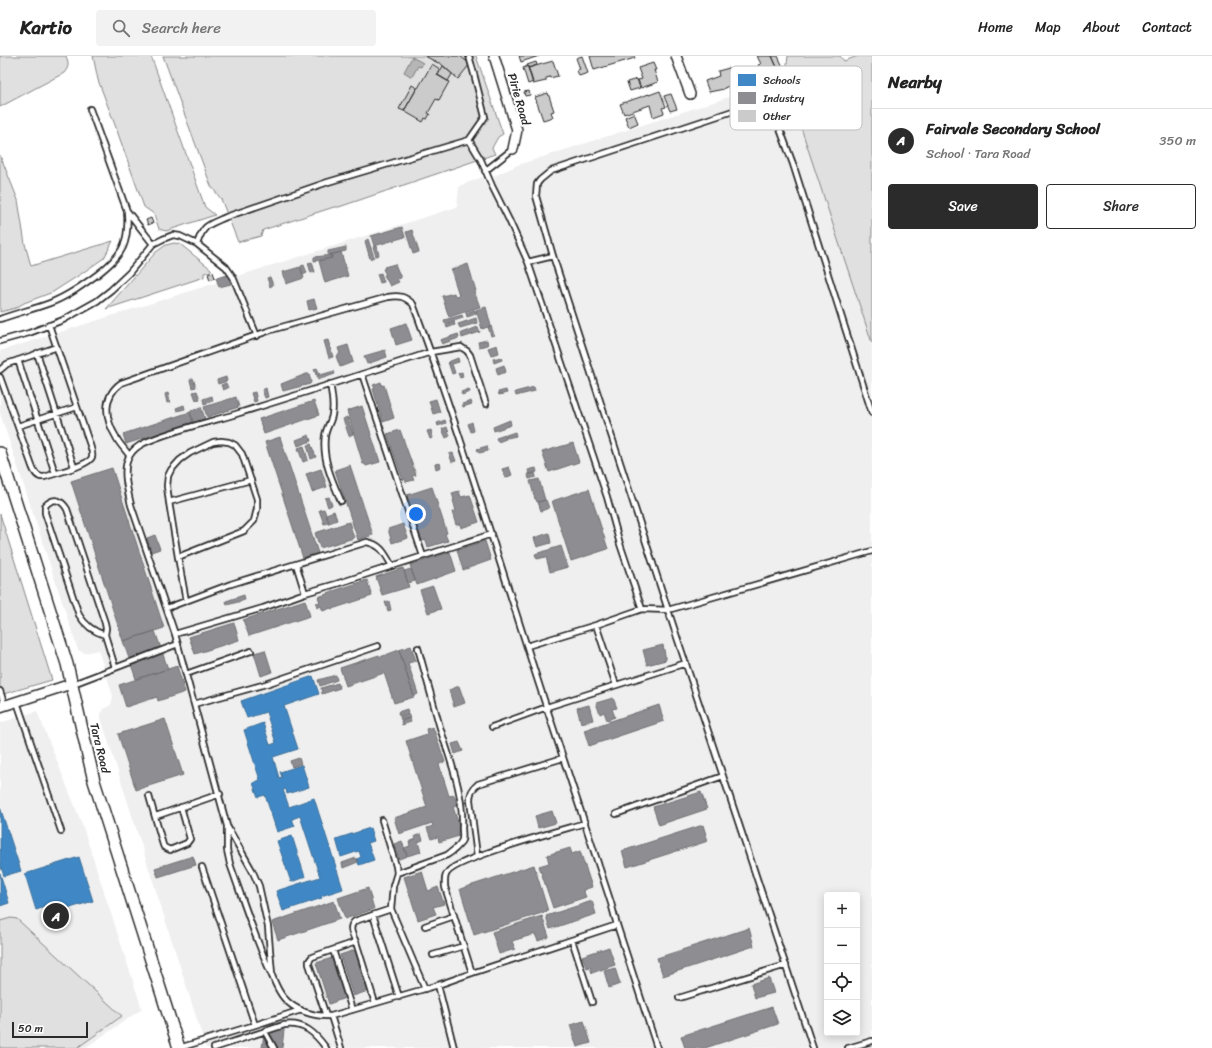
<!DOCTYPE html>
<meta charset="utf-8">
<style>
:root{--surface:#fff;--page:#f2f2f2;--text:#222;--muted:#767676;--line:#e0e0e0;--accent:#2b2b2b}
body{margin:0;font-family:Sriracha,sans-serif;background:var(--page);color:var(--text)}
.controls{position:absolute;right:12px;bottom:12px;display:grid;overflow:hidden;border-radius:4px;box-shadow:0 2px 10px #0003}
.controls button{width:36px;height:36px;display:grid;place-items:center;padding:0;border:0;border-bottom:1px solid var(--line);background:var(--surface);color:var(--text);font:20px sans-serif}
.scale{position:absolute;left:12px;bottom:10px;width:76px;box-sizing:border-box;padding-left:4px;border:2px solid #2b2b2b;border-top:0;font-size:11px;line-height:14px;white-space:nowrap;color:#2b2b2b;-webkit-text-stroke:3px #fff;paint-order:stroke}
.you{position:absolute;left:416px;top:458px;width:14px;height:14px;margin:-10px;border:3px solid #fff;border-radius:50%;background:#1a73e8;box-shadow:0 0 0 6px #1a73e833}
.badge{display:grid;place-items:center;width:26px;height:26px;border-radius:50%;background:var(--accent);color:#fff;font-size:13px;font-weight:700}
.pin{position:absolute;translate:-50% -50%;border:2px solid #fff;box-shadow:0 1px 4px #0006}
.list{margin:0;padding:0;list-style:none}
h2{display:flex;justify-content:space-between;align-items:center;height:52px;margin:0;padding:0 16px;font-size:17px}
h2 small{font-size:13px;font-weight:400;color:var(--muted)}
.list li{display:grid;grid-template-columns:26px 1fr auto;gap:12px;align-items:center;box-sizing:border-box;height:64px;padding:0 16px;border-top:1px solid var(--line)}
.list b{display:block;font-size:15px;white-space:nowrap}
.list p{margin:0;font-size:13px;white-space:nowrap;color:var(--muted)}
.list em{font-size:13px;font-style:normal;color:var(--muted)}
.actions{display:flex;gap:8px;padding:12px 16px}
.actions a{flex:1;padding:9px 0;border:1px solid var(--accent);border-radius:4px;text-align:center;font-size:14px;color:var(--accent)}
.actions .main{background:var(--accent);color:#fff}
.icon{flex:none;width:22px;height:22px;fill:none;stroke:currentColor;stroke-width:2;stroke-linecap:round;stroke-linejoin:round}
.map{position:relative;flex:none;width:872px;height:992px;overflow:hidden}
header{display:flex;align-items:center;gap:24px;box-sizing:border-box;height:56px;padding:0 20px;background:var(--surface);border-bottom:1px solid var(--line)}
header strong{font-size:19px}
nav{display:flex;gap:22px;margin-inline-start:auto;font-size:14px}
.search{width:280px;height:36px;background:var(--page);display:flex;align-items:center;gap:10px;box-sizing:border-box;padding:0 14px;border-radius:4px;color:var(--muted);font-size:15px}
main{display:flex}
aside{flex:1;background:var(--surface)}
.map>svg:first-child{display:block}
.built{fill:#efefef;fill-rule:evenodd}
.green{fill:#e0e0e0;stroke:#868686}
.water{fill:#b6b6b6;stroke:#7e7e7e}
.schools{fill:#3f88c5;stroke:#396c97}
.industry{fill:#8d8d92;stroke:#707073}
.building{fill:#cbcbcb;stroke:#2b2b2b}
.lines{fill:none;stroke-linecap:round;stroke-linejoin:round}
.service-casing{stroke:#2b2b2b;stroke-width:8}
.minor-casing{stroke:#2b2b2b;stroke-width:12}
.tertiary-casing{stroke:#2b2b2b;stroke-width:14}
.service{stroke:#fff;stroke-width:4.5}
.minor{stroke:#fff;stroke-width:9}
.tertiary{stroke:#fff;stroke-width:11}
.labels{text-anchor:middle;dominant-baseline:central;stroke-width:4;stroke-linejoin:round;paint-order:stroke}
.street-label{font-size:12px;fill:#2b2b2b;stroke:#fff}
.key{fill:#fff;stroke:#bfbfbf;stroke-width:1}
.key-label{font-size:11px;fill:#2b2b2b}
</style>
<header>
<strong>Kartio</strong>
<div class="search"><svg class="icon" aria-label="search" viewBox="0 0 24 24"><circle cx="10" cy="10" r="6"/><path d="M15 15l6 6"/></svg>Search here</div>
<nav><a>Home</a><a>Map</a><a>About</a><a>Contact</a></nav>
</header>
<main>
<div class="map">
<svg width="872" height="992" viewBox="0 0 872 992">
<rect width="100%" height="100%" fill="#fff"/>
<filter id="ink" filterUnits="userSpaceOnUse"><feTurbulence type="fractalNoise" baseFrequency=".025" numOctaves="2"/><feDisplacementMap in="SourceGraphic" scale="8" xChannelSelector="R" yChannelSelector="G"/><feConvolveMatrix kernelMatrix="1 2 1 2 8 2 1 2 1" color-interpolation-filters="sRGB"/></filter>
<g filter="url(#ink)">
<!-- built -->
<path class="built" d="M785,23L872,287V992H206L100,659L103,653L111,649L113,640L98,594L85,597L78,594L0,357V295L457,151L459,130L482,121L485,127L490,126L495,124L494,120L518,109ZM827,839H857V977H827Z
M37,655L82,768L142,953L85,992H0V667Z"/>
<!-- green -->
<path class="green" d="M0,0H66C69,8 69,11 64,17L0,51Z
M93,0H151L205,151L215,159L166,175L159,173L154,158L144,151L115,69L98,24Z
M163,0H476L503,78L498,81L492,92L495,98L339,151H334L263,174L261,180L238,186L221,143L211,130Z
M788,0H840L844,5L858,0H872V287L785,23Z
M0,99L18,144L25,188L31,210L113,185L104,202L81,218L53,236L24,247L16,252L0,256Z
M174,187L180,188L211,213V215L204,217V221L106,253L156,196L166,189Z
M0,458L52,624L0,639Z
M11,862L17,863L122,960L77,992H0V865Z"/>
<!-- water -->
<path class="water" d="M412,1L423,7L421,11L418,10L412,21L404,16Z"/>
<!-- schools -->
<path class="schools" d="M313,620L319,638L284,650L298,693L273,701L279,722L282,721L280,716L302,709L309,731L287,738L286,733L283,734L289,751L314,742L343,833L321,840L322,842L283,855L276,835L320,821L300,760L292,763L295,770L277,776L265,739L258,741L253,727L260,724L244,674L263,667L270,689L276,687L266,656L247,662L241,645Z
M0,751L21,815L4,820L0,808Z
M370,772L374,785L368,787L374,804L359,809L357,803L361,801L359,795L341,801L336,783Z
M292,780L305,821L291,826L277,785Z
M79,801L93,845L57,856L54,848L36,854L25,818Z
M0,817L9,847L0,850Z"/>
<!-- industry -->
<path class="industry" d="M402,171L405,181L374,190L371,180Z
M412,174L419,196L413,198L406,176Z
M368,183L374,201L370,203L365,185Z
M377,190L379,199L376,200L373,191Z
M346,191V195L328,199V195Z
M341,196L348,220L325,227L319,205L331,202L330,199Z
M332,199V202L314,205V201Z
M312,206L315,216L311,217L308,207Z
M395,208L401,222L397,223L399,226L390,230L384,219H386L383,213L385,212L384,211Z
M468,208L476,235H474L480,251L449,261L442,240L454,237L455,240L459,239L451,214Z
M304,209L307,217L303,219L301,210Z
M300,211L304,222L286,228L283,216Z
M381,217L384,226L380,227L377,218Z
M228,219L231,228L219,231L216,222Z
M270,221L273,229L270,231L267,222Z
M314,243L317,252L309,254L307,245Z
M486,251L491,270L482,273L476,254Z
M475,254L476,258L467,261L466,257Z
M462,259L463,262L445,268L444,264Z
M476,262L477,267L460,272L458,268Z
M454,266L455,269L447,272L446,269Z
M406,267L412,284L396,289L391,272Z
M491,270L494,279L491,280L488,271Z
M478,271L480,276L462,282L461,277Z
M458,278L459,282L442,288L440,284Z
M328,284L333,301L329,302L324,285Z
M487,284L488,289L479,291L478,286Z
M348,289L353,306L340,311L336,300L340,298L338,292Z
M497,289L499,297L491,299L488,292Z
M385,294L387,301L367,308L364,300Z
M501,301L502,304L494,307L493,303Z
M458,302L459,306L452,308L455,317L452,318L448,306Z
M504,309L506,316L498,319L496,312Z
M317,312L320,318L316,319L314,313Z
M334,315L335,318L318,324L317,320Z
M462,316L463,321L460,322L458,317Z
M306,318H309L311,326L310,328L283,335L281,328Z
M226,321L227,325L218,328L217,324Z
M193,322L196,331L192,332L190,324Z
M381,326L382,330L384,329L394,362L383,366L373,333L375,332L373,329Z
M226,327L228,332L223,334L221,329Z
M534,331L535,335L516,340L515,336Z
M266,332L268,341L265,342L262,334Z
M469,333L470,336L462,339L461,336Z
M506,334L507,337L499,339L498,336Z
M197,335L200,343L196,344L193,336Z
M255,336L257,345L254,346L251,337Z
M168,337L170,346L167,347L165,338Z
M212,340L213,345L204,348L203,343Z
M236,341L239,351L207,361L204,351Z
M436,343L440,356L433,358L429,345Z
M314,345L319,359L264,378L259,363Z
M471,345L472,348L463,351L462,348Z
M184,349L185,353L177,355L176,352Z
M362,350L380,406L366,410L365,408H363L347,355Z
M201,351L205,363L193,367L190,355Z
M190,356L193,366L126,388L123,378Z
M347,361L353,378L349,380L343,363Z
M445,364L446,367L438,370L437,367Z
M510,364L511,369L494,375L493,371Z
M472,366L474,375L471,376L468,368Z
M447,371L450,380L446,382L442,373Z
M400,374L416,419L412,420L414,424L406,426L405,423L403,424L387,378Z
M431,374L433,382L430,383L427,375Z
M515,376L516,380L507,382L506,379Z
M309,379L311,385L298,390L296,384Z
M505,379L506,383L498,386L496,382Z
M280,381L318,497L303,502L265,386Z
M573,387L579,406L549,416L542,396Z
M311,388L316,401L311,403L307,389Z
M304,390L308,404L303,406L298,392Z
M487,390L488,395L479,397L477,393Z
M453,397L456,405L452,406L449,398Z
M440,407L441,411L436,413L435,408Z
M350,409L373,479L358,484L335,414Z
M509,411L512,419L505,422L502,413Z
M112,412L164,572L123,585L71,425Z
M536,412L537,416L529,418L528,414Z
M321,413L327,431L312,436L306,418Z
M535,417L536,421L529,423L528,419Z
M539,423L545,444L537,446L536,443H535L530,425Z
M432,431L447,477L445,478L448,485L428,491L426,484L422,485L407,439Z
M589,433L608,493L571,505L552,445Z
M459,435L461,441L470,439L479,466L461,472L460,468L456,469L452,456L456,455L453,444H454L452,437Z
M329,441L332,449L328,451L325,442Z
M546,444L549,452L541,455L538,446Z
M324,453L329,467L324,468L319,454Z
M334,455L337,464L329,467L326,458Z
M349,466L354,482L320,492L315,477Z
M403,468L408,482L392,487L388,473Z
M549,477L551,487L537,491L534,482Z
M155,479L160,493L151,496L147,482Z
M485,485L491,504L463,514L457,494Z
M561,490L568,511L550,516L546,501L537,503L535,498Z
M450,496L456,515L417,529L410,509Z
M403,512L409,531L382,539L376,521Z
M411,513L415,525L408,527L404,515Z
M367,524L372,540L332,553L331,552L323,555L321,550L317,552L316,547L320,546L318,541L327,538V537Z
M433,530L441,553L428,557L420,534Z
M244,539L245,544L227,549L226,545Z
M305,544L310,560L249,580L243,564Z
M389,545L391,554L388,555L385,546Z
M234,567L239,584L195,598L189,581Z
M155,575L168,613L136,623L123,585Z
M663,589L666,604L647,609L643,594Z
M411,590L416,605L408,607L418,638L414,640L399,594Z
M265,594L272,616L261,620L254,597Z
M399,594L414,641L394,647L384,617L346,630L340,612L379,599L380,601Z
M177,610L185,636L158,645L157,641L126,651L119,629Z
M336,619L337,624L320,630L318,624Z
M338,627L340,632L322,638L321,632Z
M459,630L465,647L454,651L449,634Z
M613,642L617,652L612,653L615,661L607,664L604,656L600,658L596,647Z
M589,649L593,664L581,667L577,652Z
M659,649L664,665L589,690L584,674Z
M407,653L408,657L399,660L398,656Z
M408,658L410,662L401,664L400,661Z
M410,662L411,666L402,669L401,665Z
M165,663L183,719L136,734L118,678Z
M433,671L445,706L439,708L449,740L454,739L458,750L453,751L461,775L457,776L459,780L439,786L438,781L431,783L427,772L433,770L432,767L399,778L394,762L427,751L406,685L427,678L426,673Z
M459,686L463,695L455,698L452,688Z
M299,702L301,708L292,711L290,705Z
M701,736L707,753L659,769L653,751Z
M552,755L556,767L538,772L535,760Z
M703,769L708,785L627,811L622,795Z
M421,778L423,784L418,786L421,796L407,800L404,792L410,790L409,786L416,783L415,780Z
M402,785L407,800L399,803L394,788Z
M570,792L572,798L580,795L592,831L583,834L586,841L553,852L539,810L549,807L547,799Z
M193,800L196,809L158,821L155,812Z
M356,802L358,806L343,812L342,807Z
M534,809L548,855L474,879L460,833Z
M422,815L428,835L438,831L444,848L433,851L436,858L418,864L404,821Z
M368,832L374,853L345,863L338,842Z
M334,845L340,863L278,884L272,866Z
M592,845L596,858L550,873L546,860Z
M542,860L549,881L538,885L535,878L512,885L515,893L499,898L492,876Z
M749,872L754,890L663,920L657,902Z
M609,891L615,909L592,917L590,911L587,912L582,900Z
M355,894L368,935L353,940L340,899Z
M332,902L345,942L329,948L316,907Z
M615,912L620,928L609,932L604,915Z
M769,922L774,937L755,942L751,928Z
M772,951L778,968L705,992H685L681,980Z
M285,965L282,992H262L265,970Z
M584,965L591,987L577,991L570,969Z"/>
<!-- building -->
<path class="building" d="M425,0H460L470,8L458,23L439,6L438,7Z
M519,0H539L521,6Z
M582,0L588,17L579,20L577,14L580,13L576,2Z
M590,0H634L635,2L594,14Z
M757,0H772L779,16L766,22L765,18L762,19L758,9L761,8Z
M772,0H778L784,13L779,15Z
M553,5L558,20L550,22V21L546,22V25L533,28L528,12Z
M536,6L537,9L528,12L527,9Z
M653,7L656,14H654L658,26L641,32L638,24L642,23L638,12Z
M432,8L440,13L437,19L449,26L439,44L436,43L428,57L430,58L427,63L425,62L423,66L404,55L417,32H418Z
M443,10L452,18L448,25L438,19Z
M528,10L533,26L528,28L523,12Z
M729,12L734,28L724,32V33L709,36L705,25L719,20L718,15Z
M637,23L640,32L630,35L627,26Z
M412,29L417,32L404,55L399,53Z
M529,35L530,39L525,40L524,36Z
M660,35L666,51L662,52L664,57L653,61L650,49L624,58L620,48L649,38V39Z
M548,37L554,55L551,56L553,61L543,64L535,41Z
M671,38L677,53L670,55L664,40Z
M634,57L638,67L629,71L625,61Z
M151,162L153,167L148,169L146,164Z
M213,216L215,222L210,224L208,218Z"/>
<g class="lines">
<!-- service casing -->
<g class="service-casing">
<path id="service" d="M469,0L474,18L485,61L469,84
M485,115L513,93
M127,155L153,188
M197,188C204,168 208,169 226,161L328,126L469,84L481,104L492,130L509,164L528,206L607,441L620,488L642,553
M528,206L553,200
M0,263C17,257 34,253 50,247C68,240 83,229 98,218C107,211 118,202 123,191C128,180 128,167 127,155L90,53
M0,285L29,277L63,264L97,245L111,234L129,217L153,188L163,183L173,179L180,180L197,188L226,211L233,221L257,280
M37,297L74,411
M18,304L55,417
M0,314L7,308L57,291
M362,318L423,500
M0,321L32,410C34,416 37,422 44,421C53,418 90,409 92,401C93,397 91,392 90,389L49,269
M330,328C332,338 334,349 332,359C331,366 326,372 325,380C322,403 332,424 341,445
M18,370L77,351
M129,399C125,393 119,388 116,381C105,363 102,341 121,327L271,274L388,241C399,239 404,240 413,248C455,361 490,476 527,591C554,676 583,761 611,847L617,869L657,992
M169,446L251,424
M178,501L244,475L254,465L257,453V443L242,398L235,389L229,386L221,385L213,386L190,397L180,404L171,414L168,420L167,430L169,446L178,501L186,545
M296,508L305,537
M167,552L231,528L367,486C382,489 385,498 392,510
M596,569L616,629
M175,578L263,552L305,537L336,528L492,478
M105,579C95,576 85,569 79,559L45,457V450C53,441 61,443 67,453L105,567L106,572L105,579L115,611
M527,590L596,569L642,553L668,554L872,495
M186,618L251,595
M73,628L178,588
M0,635L5,650
M17,646L61,775
M194,648L266,628L378,590
M492,671L547,651L686,607
M149,740L163,789L164,791L170,794L187,787L190,783L181,751
M616,758L723,720
M156,760L220,738
M382,764L396,810L397,817L393,830L391,853
M227,770V794L230,808C243,844 254,880 270,915C274,924 277,934 284,942C295,955 315,961 331,960L438,929L472,917L617,869
M477,800L470,744C470,737 472,733 478,728L563,702
M202,811L255,969
M397,817L447,799C453,795 459,791 462,784C463,780 462,775 462,772C464,736 449,702 439,668C432,643 425,617 418,592
M373,859L399,941
M425,870L454,860
M572,884L592,946
M356,886C352,878 348,871 355,865L391,853L425,933
M333,894L352,954
M433,899L464,890
M472,917L445,831C445,826 444,821 447,817C456,802 562,774 585,767
M272,918L268,871L259,830L252,814L227,770L175,578L131,449C128,436 121,412 130,399C133,394 138,390 144,387C173,374 206,367 236,358C301,338 366,317 431,296L461,291L467,295L470,299L486,348
M438,929L454,992
M679,942L786,909
M326,960L309,908V905L312,901L356,886L375,947
M331,960L341,992
M265,976L274,992
M179,992L255,969L301,954
M214,992L284,969C304,966 315,977 326,992
M813,992L668,554L553,200L536,140L537,128L540,124L551,115L742,52L752,51L762,53L771,58L777,65L793,108L872,357
M848,992L872,985"/>
</g>
<!-- minor casing -->
<g class="minor-casing">
<path id="minor" d="M494,0L517,74L513,93
M676,0L690,38
M0,651L71,628"/>
</g>
<!-- tertiary casing -->
<g class="tertiary-casing">
<path id="tertiary" d="M0,397L67,608L94,725L179,992"/>
</g>
<!-- service -->
<use href="#service" class="service"/>
<!-- minor -->
<use href="#minor" class="minor"/>
<!-- tertiary -->
<use href="#tertiary" class="tertiary"/>
</g>
</g>
<g class="labels">
<!-- street labels -->
<g class="street-label">
<text transform="translate(519 43) rotate(74)">Pirie Road</text>
<text transform="translate(100 692) rotate(76)">Tara Road</text>
</g>
</g>
<!-- legend -->
<rect x="730" y="10" width="132" height="64" rx="6" class="key"/>
<rect x="738" y="18" width="18" height="12" fill="#3f88c5"/>
<rect x="738" y="36" width="18" height="12" fill="#8d8d92"/>
<rect x="738" y="54" width="18" height="12" fill="#cbcbcb"/>
<g class="key-label">
<text x="763" y="28">Schools</text>
<text x="763" y="46">Industry</text>
<text x="763" y="64">Other</text>
</g>
</svg>
<div class="controls">
<button>+</button>
<button>−</button>
<button><svg class="icon" aria-label="locate" viewBox="0 0 24 24"><circle cx="12" cy="12" r="6"/><path d="M12 2v4M12 18v4M2 12h4M18 12h4"/></svg></button>
<button><svg class="icon" aria-label="layers" viewBox="0 0 24 24"><path d="M12 4l9 5-9 5-9-5zM3 14l9 5 9-5"/></svg></button>
</div>
<div class="scale">50 m</div>
<div class="you"></div>
<div class="pin badge" style="left:56px;top:860px">A</div>
</div>
<aside>
<h2>Nearby<small></small></h2>
<ul class="list">
<li><span class="badge">A</span><div><b>Fairvale Secondary School</b><p>School · Tara Road</p></div><em>350 m</em></li>
</ul>
<div class="actions"><a class="main">Save</a><a>Share</a></div>
</aside>
</main>
